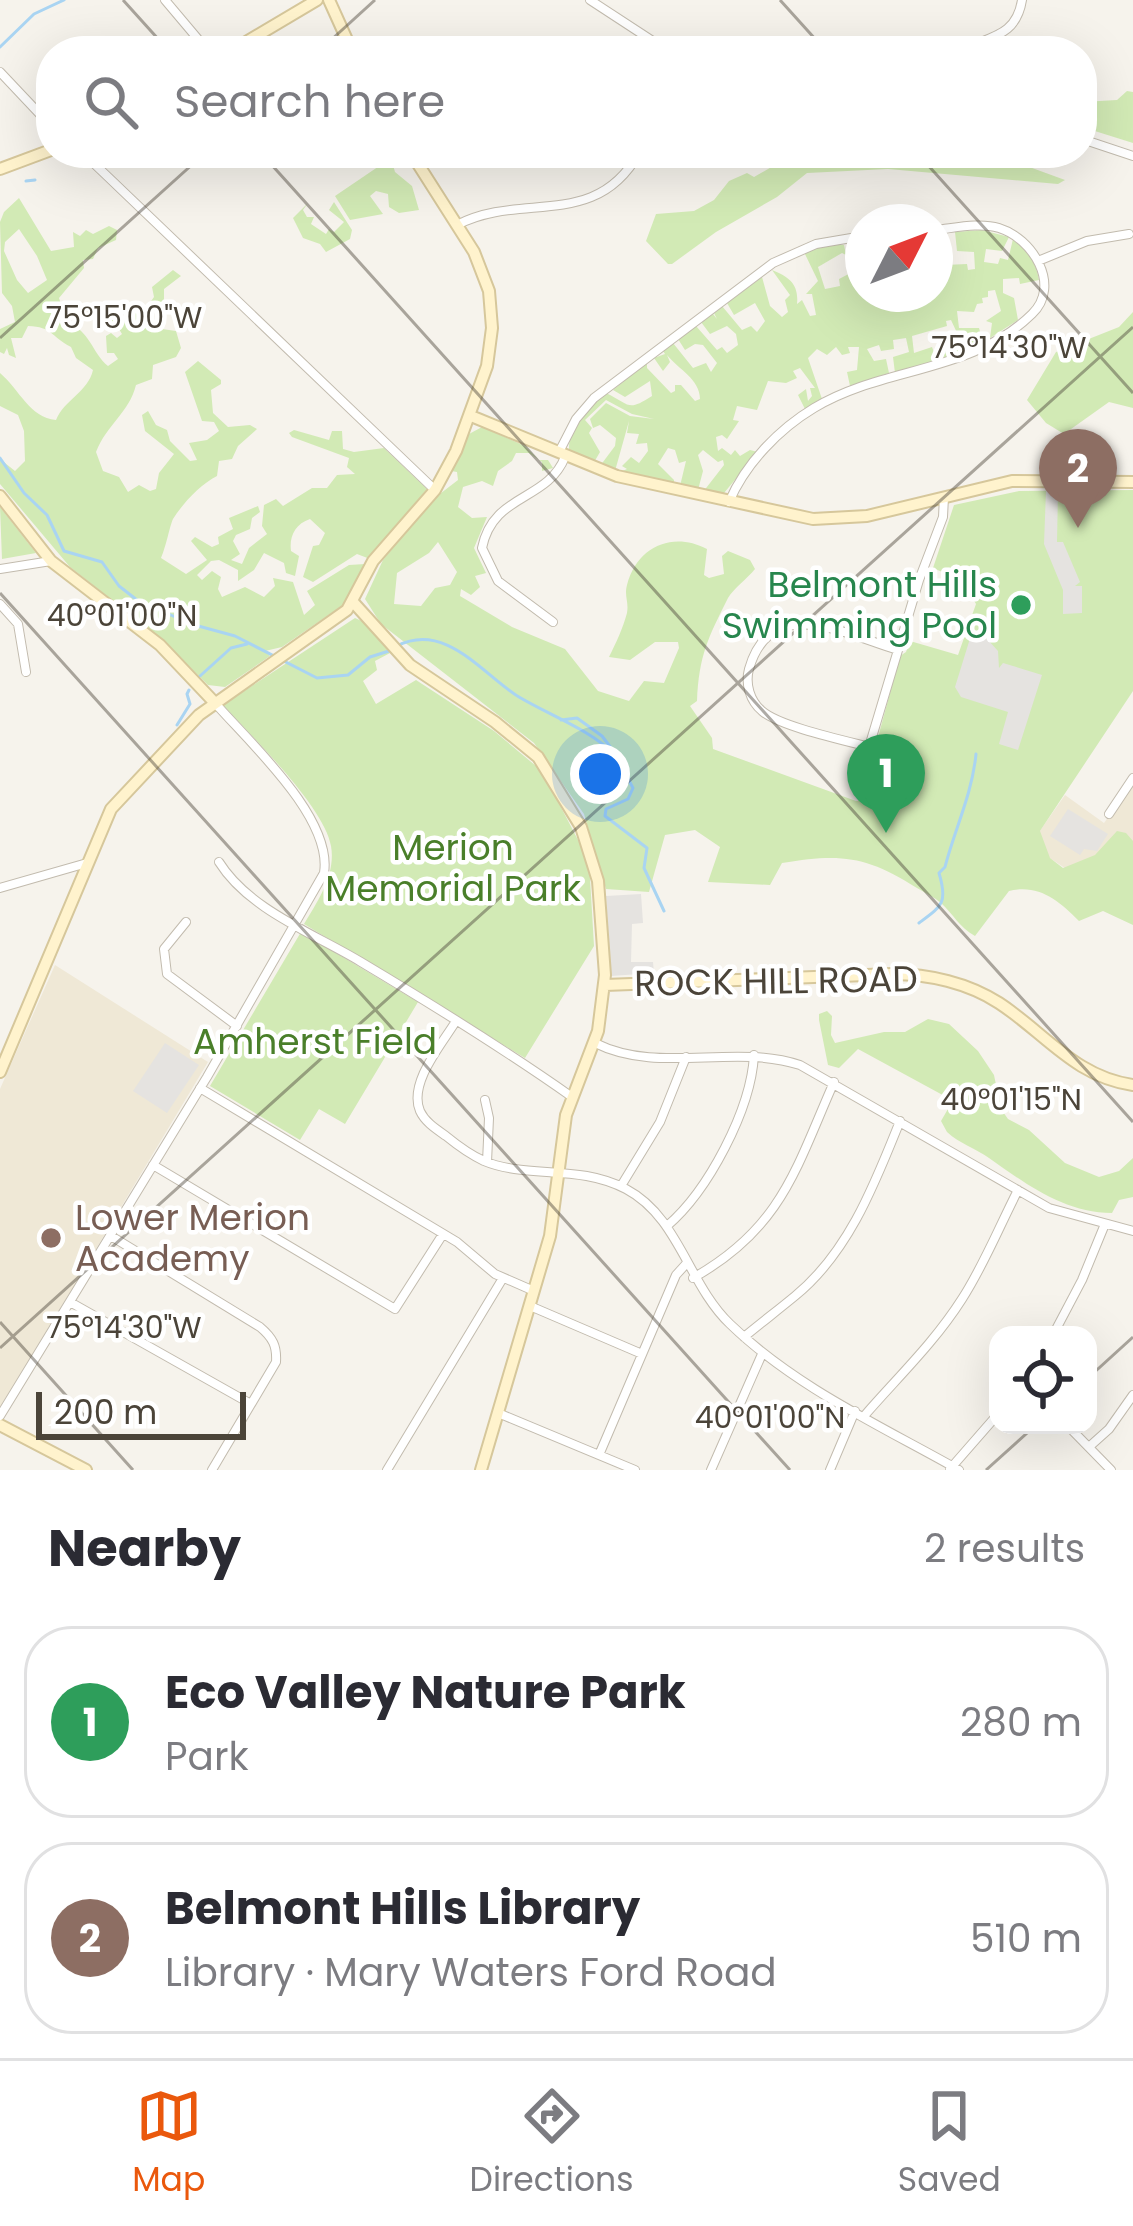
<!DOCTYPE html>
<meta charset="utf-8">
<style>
:root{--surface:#fff;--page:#f2f2f3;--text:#2b2b33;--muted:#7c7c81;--line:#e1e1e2;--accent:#ea580c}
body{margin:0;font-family:Poppins,sans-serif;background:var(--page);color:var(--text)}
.controls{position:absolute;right:36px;bottom:36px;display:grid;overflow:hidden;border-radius:24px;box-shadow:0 12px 48px #0002}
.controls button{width:108px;height:108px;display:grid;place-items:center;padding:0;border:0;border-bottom:3px solid var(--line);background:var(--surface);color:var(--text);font:60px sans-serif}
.compass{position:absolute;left:845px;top:204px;width:108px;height:108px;border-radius:50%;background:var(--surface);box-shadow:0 12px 48px #0002;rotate:48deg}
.scale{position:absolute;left:36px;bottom:30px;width:210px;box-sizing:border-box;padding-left:12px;border:6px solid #4b4439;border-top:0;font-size:33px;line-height:42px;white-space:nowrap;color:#4b4439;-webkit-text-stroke:9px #fff;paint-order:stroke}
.you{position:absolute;left:600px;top:774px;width:42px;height:42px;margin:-30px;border:9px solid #fff;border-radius:50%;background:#1a73e8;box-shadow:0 0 0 18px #1a73e833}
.badge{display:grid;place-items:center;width:78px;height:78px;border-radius:50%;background:var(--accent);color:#fff;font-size:39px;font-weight:700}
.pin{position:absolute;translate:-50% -99px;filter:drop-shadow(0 3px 6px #0008)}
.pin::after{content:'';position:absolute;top:63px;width:42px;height:36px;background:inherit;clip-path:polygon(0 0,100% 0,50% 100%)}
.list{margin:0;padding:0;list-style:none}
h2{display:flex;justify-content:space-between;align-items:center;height:156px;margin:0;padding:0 48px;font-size:51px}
h2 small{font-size:39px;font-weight:400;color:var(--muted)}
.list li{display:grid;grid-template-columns:78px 1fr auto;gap:36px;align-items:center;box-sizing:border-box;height:192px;margin:0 24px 24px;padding:0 24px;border:3px solid var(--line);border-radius:48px}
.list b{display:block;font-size:45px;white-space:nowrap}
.list p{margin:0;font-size:39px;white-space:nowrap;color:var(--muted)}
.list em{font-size:39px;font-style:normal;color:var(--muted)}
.icon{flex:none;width:66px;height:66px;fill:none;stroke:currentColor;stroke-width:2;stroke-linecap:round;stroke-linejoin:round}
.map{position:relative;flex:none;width:1133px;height:1470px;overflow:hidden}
.search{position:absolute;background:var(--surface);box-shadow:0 12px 48px #0002;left:36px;right:36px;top:36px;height:132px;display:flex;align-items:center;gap:30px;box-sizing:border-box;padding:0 42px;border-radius:48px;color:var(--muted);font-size:45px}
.sheet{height:588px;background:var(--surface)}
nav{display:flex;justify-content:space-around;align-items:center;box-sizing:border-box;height:168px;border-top:3px solid var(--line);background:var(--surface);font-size:33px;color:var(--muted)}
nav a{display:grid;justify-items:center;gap:6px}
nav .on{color:var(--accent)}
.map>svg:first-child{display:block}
.education{fill:#efe8d6}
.green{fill:#d2eab5;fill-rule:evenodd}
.parking{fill:#e5e3e0}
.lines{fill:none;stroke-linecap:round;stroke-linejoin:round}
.stream{stroke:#a9d4f2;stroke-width:3}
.street-casing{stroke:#c2bbae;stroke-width:10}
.secondary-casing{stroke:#d6c79b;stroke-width:14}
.street{stroke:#fff;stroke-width:8}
.secondary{stroke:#fff3cd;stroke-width:10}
.ticks{fill:none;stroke:#4b4439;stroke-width:3;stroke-opacity:0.45}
.leisure-dot{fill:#2e9e5b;stroke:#fff;stroke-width:4.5}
.education-dot{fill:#8d6e63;stroke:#fff;stroke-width:4.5}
.labels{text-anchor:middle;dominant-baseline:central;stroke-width:9;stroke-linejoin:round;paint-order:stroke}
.leisure-label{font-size:36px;fill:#27864d;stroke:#fff;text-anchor:end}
.park-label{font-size:36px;fill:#4a7f2a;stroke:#fff}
.street-label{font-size:36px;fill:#4b4439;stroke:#fff}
.education-label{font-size:36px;fill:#785e54;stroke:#fff;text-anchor:start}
.ticks-label{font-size:30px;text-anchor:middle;fill:#4b4439;stroke:#fff;stroke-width:9;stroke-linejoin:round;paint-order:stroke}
</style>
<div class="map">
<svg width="1133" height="1470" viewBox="0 0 1133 1470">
<rect width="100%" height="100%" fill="#f6f3ec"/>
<!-- education -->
<path class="education" d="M1133,783V879L1080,878L1030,845L1065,795L1104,823Z
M55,965L208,1062L0,1409V1089Z"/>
<!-- green -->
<path class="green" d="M1127,91L1133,92V143L1082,127V102L1117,100Z
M782,153L1011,156L1024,165L1065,180L1058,184L888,169L807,173L777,197L716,232L672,264H668L646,241L656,214L694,211L714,200L729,181L747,173L754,177L780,162Z
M391,158L395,172L412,186L419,210L399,213L389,207L388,194L376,191L370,196L383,214L350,220L335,196Z
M19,198L51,251L74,247L73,232L80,236L86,230L93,234L109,226L117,230L116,240L98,248L93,259L83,260L84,268L59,298L67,323C90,330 92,353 108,366L118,359L114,353H107L106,336L111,333L117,338L122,334L119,329L107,330L101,325L107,317L124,325L126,313L132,315L146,308L154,297L152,287L173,270L181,276L164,289V299L144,322L148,327L176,331L181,348L176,357L153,365L152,379L136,385C129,413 107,424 96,452L103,471L119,477L128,492L139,485L150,491L156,489L159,473L174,454L145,431L142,415L148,411L156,425L167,430L170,441L190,461L197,460L189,443L207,440L219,431L214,422L202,421L185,372L198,361L221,380V384L211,390L213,413L228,427L250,425L257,429L238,446L232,459L219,461L217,476C201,484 183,503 173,519C170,525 166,547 161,558L186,574L207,560L191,541L195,537L212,547L219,544L218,537L233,529L229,518L258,506L260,512L252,518L250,529L236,535L233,541L240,554L231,560L242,564L249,548L267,534L262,526L264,505L276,499L283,506L312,488H327L337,475L355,474L347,467L349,458L292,437L289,433L294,430L329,440L332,431H342L343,449L354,452L384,448L427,489L370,559L357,554L313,582L303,577L313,546L319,545L325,533L310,519C295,524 289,537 291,551L299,556L295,576L286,573L284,563L264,553L254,570L238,581V570L219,560L211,561L197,575L202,580L212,571L221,577L218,589L222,597L245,587L264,597L275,586L273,578L293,582L304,615L315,605L307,591L349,565L365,564L343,605L282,647L265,651L270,656L225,687L208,685L158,636L70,567L0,484V459L15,471L25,461L24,431L18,415L0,406V373C19,389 30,418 56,420C64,400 88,392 93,370L76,358L71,347C50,336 53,327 28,326L22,338H11L16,358L9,355L7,348L4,354L0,352V329L15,322L12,306L2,293L0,222L4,212ZM19,229L37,256L47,280L28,293L17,280L4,251L5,242Z
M334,202L352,230L350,239L326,252L320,244L303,238L293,218L308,203L303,210L307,217H314L311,224L326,234L329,229L334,232L344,222L329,210Z
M982,230L1009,237L1002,251L986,249L984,262L998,264L1000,258L1008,260L1013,239C1028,251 1036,262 1039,280L1020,284L1019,278L1003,279V293L1014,298L1018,320L990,338L992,323L986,321L1001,311L995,290L988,291V297L982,298L983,303L977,304L974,312L957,311L959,328H979L983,342L944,361L940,345L952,342L958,335L951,320L946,321L947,326L912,336L914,353L932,347L938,363L895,373L893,357L909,352L906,338L893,340L894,349L881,351L879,345L867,349L874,361L886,359L889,373L850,386L847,372L857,370L859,347H848L850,353L842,355L836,347L827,355L817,349L808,358L822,399L805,409L798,395L806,389L808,401L812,396L810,388H815L800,368L793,371L797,378L786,383L768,381L757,410L737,406L733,420L739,421L727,439L722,435L716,437L718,451L722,448L731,455L735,450L740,456L750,450L758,452L724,493L703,492L724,465L723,460L718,462L703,450L698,455L703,471L698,490L680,486L686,461L679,463L675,450L668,448L658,464L674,480V485L620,472L627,469L622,466L631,457L639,463L648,451L647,443L636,444L639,434L627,433L629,421L615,471L600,466L615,446L616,438L600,425L593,428L590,419L606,403L630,416L654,419L632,414L606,400L585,420L592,428L589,433L600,452L593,464L569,451C568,427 589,408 606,393C631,405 627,412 652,396L650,381L625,397L613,390L647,362V368L671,393L675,391V385H681L695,401L700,399C700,379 678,369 667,355L670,362L663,371L654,358L665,354L663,351L673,343L693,368L706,363L711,372L717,363L703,345L695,344L685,350L678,339L696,326L717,350L722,347L727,353L738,345L736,334L727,326L710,334L701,322L713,314L717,319L714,313L722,306L742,330L751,326L757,332L765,321L755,303L734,315L727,303L762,277L770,306L782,317L788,312L785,300L790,295L772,270C790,277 799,285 797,304L802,300L810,316L816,315L812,294H806L818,281L804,252L828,244L844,245L846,255L842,253L818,267L825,289L840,286L839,279L862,267L863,294H935V273L945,265L967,264L968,270L975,269L974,252L957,251L955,232Z
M1133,312V408L1109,402L1064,434L1046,423L1027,400L1056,352L1119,327Z
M482,427L525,446L539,460H548L553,468L542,471V462L529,453H516L512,461L498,471L493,486L482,481L463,487L458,507L472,518L487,517L474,548L486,573L475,576L480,587L471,595L461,589L460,596L512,627L565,649L598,691L629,701L644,681L664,683L679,648L678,642H655L630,660L609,657C616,643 623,628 627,613C629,602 624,596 627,585C637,546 673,531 707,549L704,575L709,578L724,574L722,556L728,551L750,560L755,569C747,579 734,588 728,598C708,638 699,655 697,701L690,706L712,738L713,749L856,801H875L886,750L877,741L900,656L906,652L910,641L958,655L976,604L963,581L933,568L954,505L1019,491L1133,490V691L1040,831L1050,858L1063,868L1095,855L1117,831L1126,833L1133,841V925L1103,911L1079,921C1058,900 1039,884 1009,891L975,936C959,927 954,915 941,903C934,897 925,893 917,888C867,856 841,853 782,863L770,885L708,882L720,847L695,830L665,835L649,892L606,889L584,814L534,743L381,624L365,599L383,560L432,500L458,480L457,472L451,471L469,434ZM438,542L457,572L450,585L435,588L421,606L394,604L397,573L429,553Z
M0,507L36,553L2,559Z
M355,618L364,622L390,653L375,661L377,670L363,681L376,704L416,680L494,731L542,771L589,861L594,946L525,1058L304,924C318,901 336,874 331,846C324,806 251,736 223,705Z
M301,932L418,1002L345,1124L319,1109L300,1140L210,1086Z
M827,1011L832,1016L831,1035L835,1043L884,1032H905L928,1019L949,1024L978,1051L994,1075L1001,1109L1008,1119L1029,1130L1065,1163L1099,1177L1119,1171L1133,1158V1197L1119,1200L1112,1213C1064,1213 1026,1184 989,1158C975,1148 960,1144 947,1132L941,1121L952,1102L950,1099L858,1049L839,1068L828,1065L819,1020V1014Z"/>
<!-- parking -->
<path class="parking" d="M1046,491L1058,492L1057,542H1063L1080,582L1075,586H1082V613L1063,614V590L1044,544Z
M972,632L988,640L998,651L999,668L1003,663L1042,675L1018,750L999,744L1008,712L961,697L955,687Z
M1068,809L1108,834L1097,851L1084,849L1080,855L1050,836Z
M641,894L643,923L632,924L631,962H653L654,973L611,976L606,896Z
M165,1043L199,1065L167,1113L133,1091Z"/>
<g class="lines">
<!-- stream -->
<path class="stream" d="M0,47L34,14L64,0
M26,181L35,180
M0,458L24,493L47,515L64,551L102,562L119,586L137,600L191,624L235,636L317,678L348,675L370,657L389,651
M397,646C446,621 483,675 519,697C549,715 591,730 615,755C623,764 627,778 633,788L628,799L606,809L605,816L647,848L644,868L664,911
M200,676L231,648L247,644
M561,720L577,718L602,736L614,752
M177,725L190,704L187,694L189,690
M919,923C942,906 948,903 939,873L945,867C954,831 972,795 976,754"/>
<!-- street casing -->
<g class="street-casing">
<path id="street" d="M165,0L208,51
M590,0L668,51
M960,51C988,36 1016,38 1022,0
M0,72L51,126
M1082,139L1133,156
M83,153L435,490
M457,225C522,191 595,231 639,153
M1038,261L1087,241L1129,234
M559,452L576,419L594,398L773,263L816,244L863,236
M729,502C746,463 779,429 814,408C883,366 971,374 1032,314C1062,285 1032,238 999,228C979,222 955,228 935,230
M0,569L51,561
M0,604L18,624L26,672
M553,622L498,581L482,548C493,493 547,502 565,457
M869,747L919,580L943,517L944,497
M885,751C857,743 781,728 762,711C750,701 745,684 749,669C771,592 847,635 898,650
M1109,814L1133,778
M219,862C249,910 315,934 361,962C433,1005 504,1049 572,1097
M0,888L87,863
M186,922L164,949L167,974L237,1026
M456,1021C442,1044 408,1083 420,1111C425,1122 436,1129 446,1136C457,1145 471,1155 484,1161C527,1179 579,1164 626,1189C679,1217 688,1284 730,1324C795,1387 881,1426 959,1470
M595,1043C659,1075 732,1043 800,1065L1049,1208L1133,1231
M200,1088L457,1242L495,1274L534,1291
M485,1100L489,1118L487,1162
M153,1165L395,1309L443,1234
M621,1186L660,1122L686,1057
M667,1226C708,1191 751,1110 754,1055
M111,1236L260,1327C273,1338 277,1346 276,1362L212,1470
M693,1278C782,1228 796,1168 834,1082
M70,1302L251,1404
M530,1306L642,1354
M1053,1335L1082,1280L1105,1224
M744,1337C761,1323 778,1310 795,1296C849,1252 875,1183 900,1121
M498,1413L635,1470
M865,1415C898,1377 934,1343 962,1299C984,1265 999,1227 1018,1190
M0,1416L207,1077L324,873C333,818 250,743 215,703
M1067,1425L1111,1470
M1090,1446L1109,1429L1133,1395
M599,1455L676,1275L686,1264
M950,1469L998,1414
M387,1470L503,1278
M711,1470L762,1354
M830,1470L855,1411"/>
</g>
<!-- secondary casing -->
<g class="secondary-casing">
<path id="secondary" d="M329,0L352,51
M231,51L317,0
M0,169L51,150
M471,416L617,476L813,519L867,516L1012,481L1133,482
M0,496L51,561L160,645L214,702
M353,602L410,665L495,722L538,757L581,827L598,881L605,975L598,1031L566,1115L550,1236L481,1470
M605,985L892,974C929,974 968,983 999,1003C1045,1033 1075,1077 1133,1085
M0,1072L111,809L199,715L347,610L373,561L435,490L456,451L487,366L492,328L489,291L474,252L411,153
M0,1425L86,1470"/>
</g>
<!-- street -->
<use href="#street" class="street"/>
<!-- secondary -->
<use href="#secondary" class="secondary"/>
</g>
<!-- ticks -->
<path class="ticks" d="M123,0L169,51M780,0L826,51M319,51L375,0M261,153L1133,1122M917,153L1133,393M0,338L205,153M0,593L790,1470M0,1322L133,1470M0,1348L1133,327M1088,1378L1133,1337M986,1470L1036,1425"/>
<!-- markers -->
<circle class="leisure-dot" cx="1021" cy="605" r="12"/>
<circle class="education-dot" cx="51" cy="1238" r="12"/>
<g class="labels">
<!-- leisure labels -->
<g class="leisure-label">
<text x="997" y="584">Belmont Hills<tspan x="997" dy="41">Swimming Pool</tspan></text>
</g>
<!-- park labels -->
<g class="park-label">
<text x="453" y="847">Merion<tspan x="453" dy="41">Memorial Park</tspan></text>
<text x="315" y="1041">Amherst Field</text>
</g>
<!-- street labels -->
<g class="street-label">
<text transform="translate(776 981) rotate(-1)">ROCK HILL ROAD</text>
</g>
<!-- education labels -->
<g class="education-label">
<text x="75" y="1217">Lower Merion<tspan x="75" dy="41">Academy</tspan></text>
</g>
</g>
<g class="ticks-label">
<text x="124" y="328">75°15'00"W</text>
<text x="1009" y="358">75°14'30"W</text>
<text x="122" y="626">40°01'00"N</text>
<text x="1011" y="1110">40°01'15"N</text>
<text x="124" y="1338">75°14'30"W</text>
<text x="770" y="1428">40°01'00"N</text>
</g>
</svg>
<div class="controls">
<button><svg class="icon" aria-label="locate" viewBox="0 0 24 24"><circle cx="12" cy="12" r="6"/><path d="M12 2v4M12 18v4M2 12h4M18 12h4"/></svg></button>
</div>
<svg class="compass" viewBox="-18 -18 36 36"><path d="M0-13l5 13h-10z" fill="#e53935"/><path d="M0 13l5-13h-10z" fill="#7c7c81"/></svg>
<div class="scale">200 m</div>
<div class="you"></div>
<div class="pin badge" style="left:886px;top:833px;background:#2e9e5b">1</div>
<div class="pin badge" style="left:1078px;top:528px;background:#8d6e63">2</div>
<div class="search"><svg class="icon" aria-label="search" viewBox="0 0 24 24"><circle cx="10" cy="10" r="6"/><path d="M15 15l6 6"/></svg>Search here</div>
</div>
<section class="sheet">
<h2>Nearby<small>2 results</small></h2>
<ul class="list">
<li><span class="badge" style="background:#2e9e5b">1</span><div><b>Eco Valley Nature Park</b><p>Park</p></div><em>280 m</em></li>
<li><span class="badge" style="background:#8d6e63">2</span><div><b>Belmont Hills Library</b><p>Library · Mary Waters Ford Road</p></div><em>510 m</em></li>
</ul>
</section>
<nav>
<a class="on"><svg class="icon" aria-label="map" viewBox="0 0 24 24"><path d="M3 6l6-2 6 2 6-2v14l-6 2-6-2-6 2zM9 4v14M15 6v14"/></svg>Map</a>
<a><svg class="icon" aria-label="directions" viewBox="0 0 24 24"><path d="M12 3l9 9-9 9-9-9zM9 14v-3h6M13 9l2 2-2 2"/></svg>Directions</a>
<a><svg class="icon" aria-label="saved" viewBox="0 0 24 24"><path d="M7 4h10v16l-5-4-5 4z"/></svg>Saved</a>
</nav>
